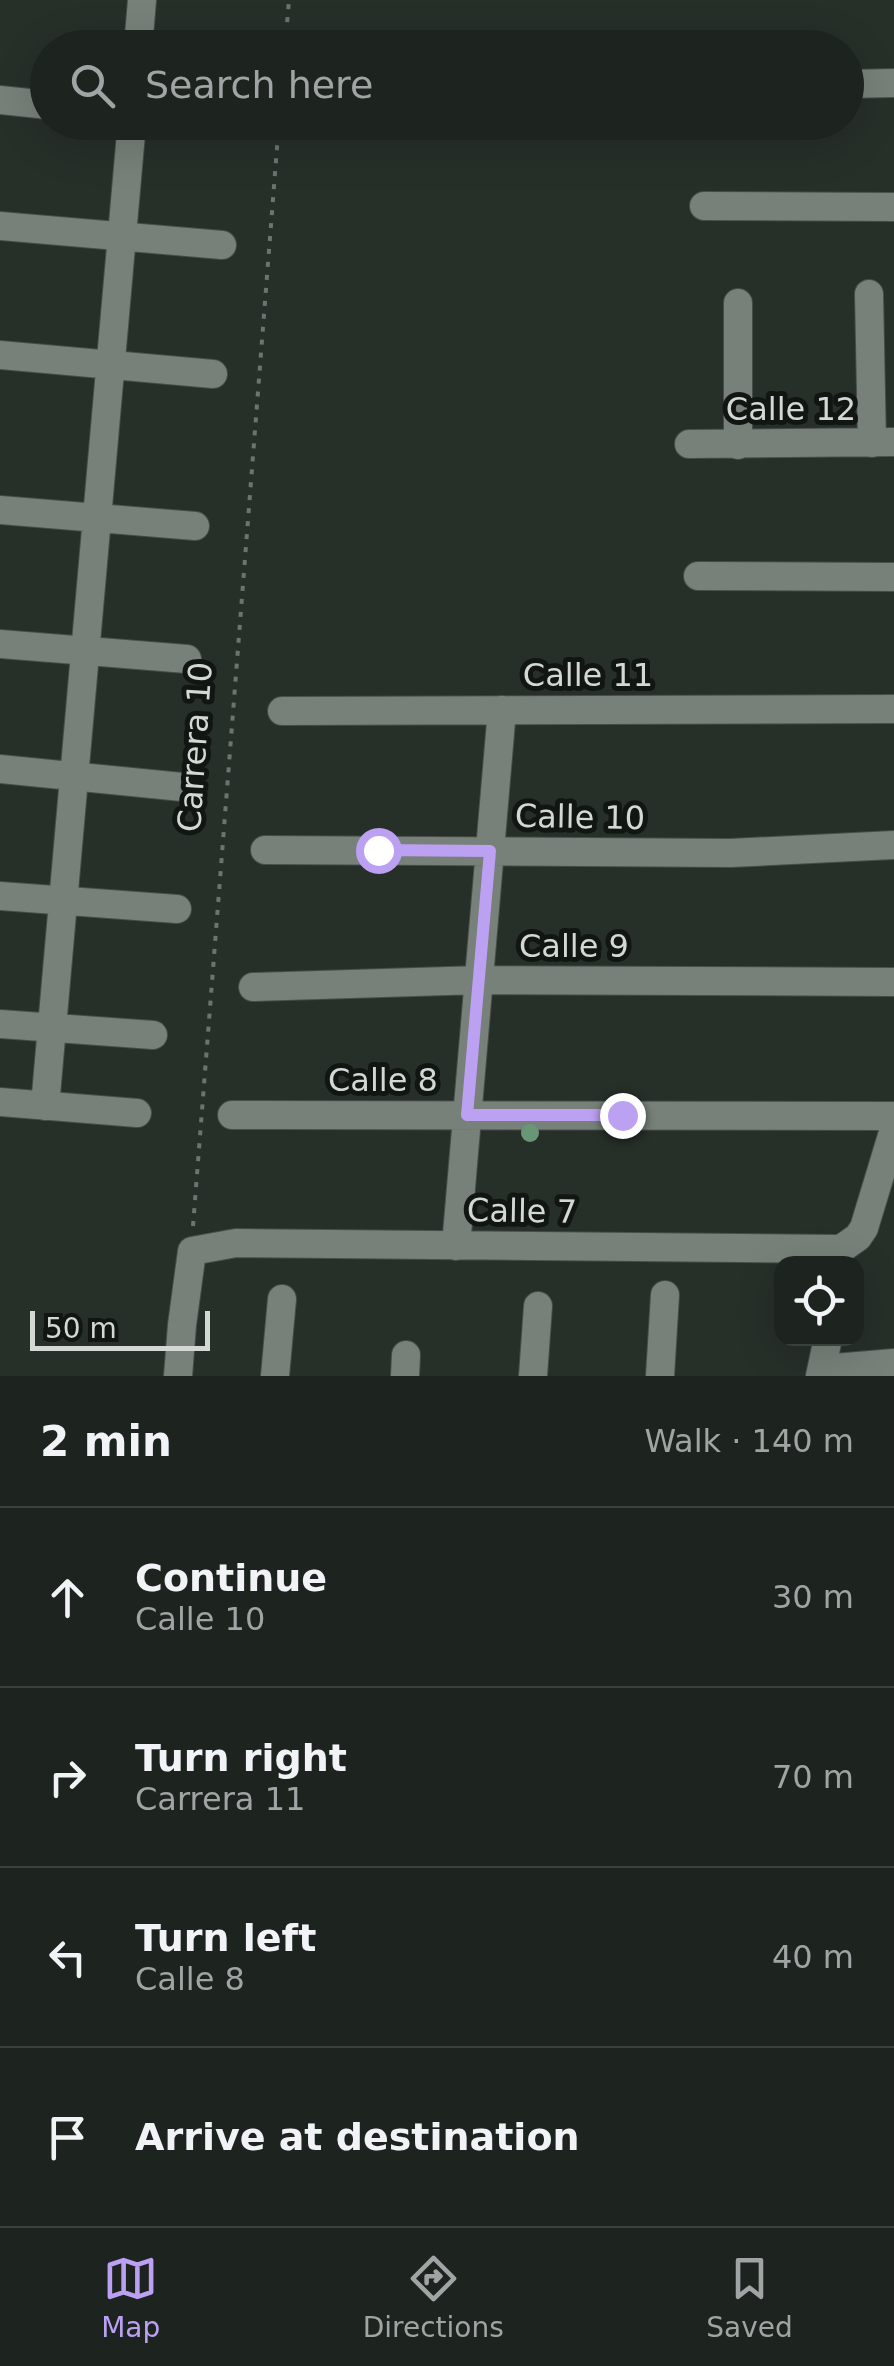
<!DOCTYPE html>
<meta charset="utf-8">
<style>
:root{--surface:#1d231f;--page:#2a2f2c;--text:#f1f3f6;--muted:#a0a4a4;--line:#3b403d;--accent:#bca0f2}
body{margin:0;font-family:"DejaVu Sans",sans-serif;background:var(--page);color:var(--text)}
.controls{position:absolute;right:30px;bottom:30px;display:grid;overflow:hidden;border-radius:20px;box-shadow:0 10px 40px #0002}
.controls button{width:90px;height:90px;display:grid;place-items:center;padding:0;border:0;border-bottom:2px solid var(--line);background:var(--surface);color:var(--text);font:50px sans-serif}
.scale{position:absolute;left:30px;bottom:25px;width:180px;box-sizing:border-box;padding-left:10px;border:5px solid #d3d8d4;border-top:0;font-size:28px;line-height:35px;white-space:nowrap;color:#d3d8d4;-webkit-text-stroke:8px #121613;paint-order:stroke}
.stop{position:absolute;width:30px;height:30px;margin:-22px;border:8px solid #bca0f2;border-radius:50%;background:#fff}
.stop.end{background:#bca0f2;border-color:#fff;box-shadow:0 2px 10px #0008}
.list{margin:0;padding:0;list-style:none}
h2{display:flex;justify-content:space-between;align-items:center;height:130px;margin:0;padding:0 40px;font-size:42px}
h2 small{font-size:32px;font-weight:400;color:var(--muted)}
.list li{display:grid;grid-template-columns:65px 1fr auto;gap:30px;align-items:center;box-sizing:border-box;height:180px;padding:0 40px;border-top:2px solid var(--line)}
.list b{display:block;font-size:38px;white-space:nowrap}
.list p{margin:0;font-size:32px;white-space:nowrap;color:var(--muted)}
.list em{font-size:32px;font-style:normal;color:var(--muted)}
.icon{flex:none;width:55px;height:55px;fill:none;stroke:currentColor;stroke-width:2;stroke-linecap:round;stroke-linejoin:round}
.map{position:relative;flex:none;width:894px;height:1376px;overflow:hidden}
.search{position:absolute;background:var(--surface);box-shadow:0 10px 40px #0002;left:30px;right:30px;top:30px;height:110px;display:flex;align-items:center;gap:25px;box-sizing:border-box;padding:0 35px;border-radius:55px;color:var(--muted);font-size:38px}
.sheet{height:850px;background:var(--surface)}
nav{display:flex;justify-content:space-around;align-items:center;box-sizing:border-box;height:140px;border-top:2px solid var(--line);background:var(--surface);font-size:28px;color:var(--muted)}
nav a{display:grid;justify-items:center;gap:5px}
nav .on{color:var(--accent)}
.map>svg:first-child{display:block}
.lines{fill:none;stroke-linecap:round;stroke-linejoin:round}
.street-casing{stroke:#474d48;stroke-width:30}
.path{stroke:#6d746f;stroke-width:4;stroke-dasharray:5 8;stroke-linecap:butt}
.street{stroke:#778079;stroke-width:28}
.tree{fill:#6a9678}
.route{stroke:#bca0f2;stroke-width:12}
.labels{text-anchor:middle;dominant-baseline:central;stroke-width:10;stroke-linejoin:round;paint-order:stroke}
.street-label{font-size:32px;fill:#d3d8d4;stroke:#121613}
</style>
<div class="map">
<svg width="894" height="1376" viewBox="0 0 894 1376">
<rect width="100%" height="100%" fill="#272f29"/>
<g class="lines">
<!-- street casing -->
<g class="street-casing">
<path id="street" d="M138,48L142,0
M846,84L894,83
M0,100L48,105
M704,206L894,207
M0,226L222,245
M869,294L872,443
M0,355L213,374
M689,444L894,442
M738,445V303
M0,510L195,526
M698,576L894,577
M0,644L187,659
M282,711L894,709
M0,769L182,787
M265,850L731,853L894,845
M0,896L177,909
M253,987L480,980L894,982
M0,1024L153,1035
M0,1102L137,1113
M45,1106L132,122
M232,1115L894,1116
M456,1246L502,710
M822,1369L894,1363
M178,1376L182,1325L192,1251L236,1243L841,1249L858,1237L864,1228L894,1129
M275,1376L282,1299
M405,1376L406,1355
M533,1376L538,1306
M660,1376L665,1295
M820,1376L828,1338"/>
</g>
<!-- path -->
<path class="path" d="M285,48L289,0
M193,1226L279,122"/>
<!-- street -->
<use href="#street" class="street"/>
</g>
<!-- trees -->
<circle class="tree" cx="530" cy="1133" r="9"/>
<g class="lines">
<!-- route -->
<path class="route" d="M378,850L490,851L467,1115H622"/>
</g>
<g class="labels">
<!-- street labels -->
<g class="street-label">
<text x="791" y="409">Calle 12</text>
<text x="588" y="675">Calle 11</text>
<text transform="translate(195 747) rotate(-86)">Carrera 10</text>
<text transform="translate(580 817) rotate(1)">Calle 10</text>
<text x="574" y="946">Calle 9</text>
<text x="383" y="1080">Calle 8</text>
<text transform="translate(522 1211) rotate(1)">Calle 7</text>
</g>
</g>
</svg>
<div class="controls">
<button><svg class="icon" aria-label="locate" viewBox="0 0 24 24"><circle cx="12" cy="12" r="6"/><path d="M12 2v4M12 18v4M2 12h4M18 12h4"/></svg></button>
</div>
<div class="scale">50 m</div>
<div class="stop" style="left:378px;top:850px"></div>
<div class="stop end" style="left:622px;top:1115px"></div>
<div class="search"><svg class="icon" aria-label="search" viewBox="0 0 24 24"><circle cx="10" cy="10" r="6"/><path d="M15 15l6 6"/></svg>Search here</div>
</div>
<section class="sheet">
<h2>2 min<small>Walk · 140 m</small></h2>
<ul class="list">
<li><svg class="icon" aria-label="ahead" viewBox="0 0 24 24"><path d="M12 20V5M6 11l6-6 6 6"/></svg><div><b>Continue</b><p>Calle 10</p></div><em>30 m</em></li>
<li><svg class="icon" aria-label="right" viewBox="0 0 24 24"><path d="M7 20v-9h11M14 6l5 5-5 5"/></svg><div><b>Turn right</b><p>Carrera 11</p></div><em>70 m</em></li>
<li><svg class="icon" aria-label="left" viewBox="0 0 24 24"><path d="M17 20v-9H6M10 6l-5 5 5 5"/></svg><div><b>Turn left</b><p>Calle 8</p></div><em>40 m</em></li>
<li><svg class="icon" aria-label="arrive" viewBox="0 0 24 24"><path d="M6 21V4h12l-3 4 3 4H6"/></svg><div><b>Arrive at destination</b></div></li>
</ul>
</section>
<nav>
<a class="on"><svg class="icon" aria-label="map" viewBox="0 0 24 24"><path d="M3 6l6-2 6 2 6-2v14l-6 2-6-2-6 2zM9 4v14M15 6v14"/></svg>Map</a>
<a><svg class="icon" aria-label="directions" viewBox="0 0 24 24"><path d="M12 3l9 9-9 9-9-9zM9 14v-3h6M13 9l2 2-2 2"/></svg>Directions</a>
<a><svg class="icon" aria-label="saved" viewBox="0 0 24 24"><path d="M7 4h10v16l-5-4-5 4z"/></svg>Saved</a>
</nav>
